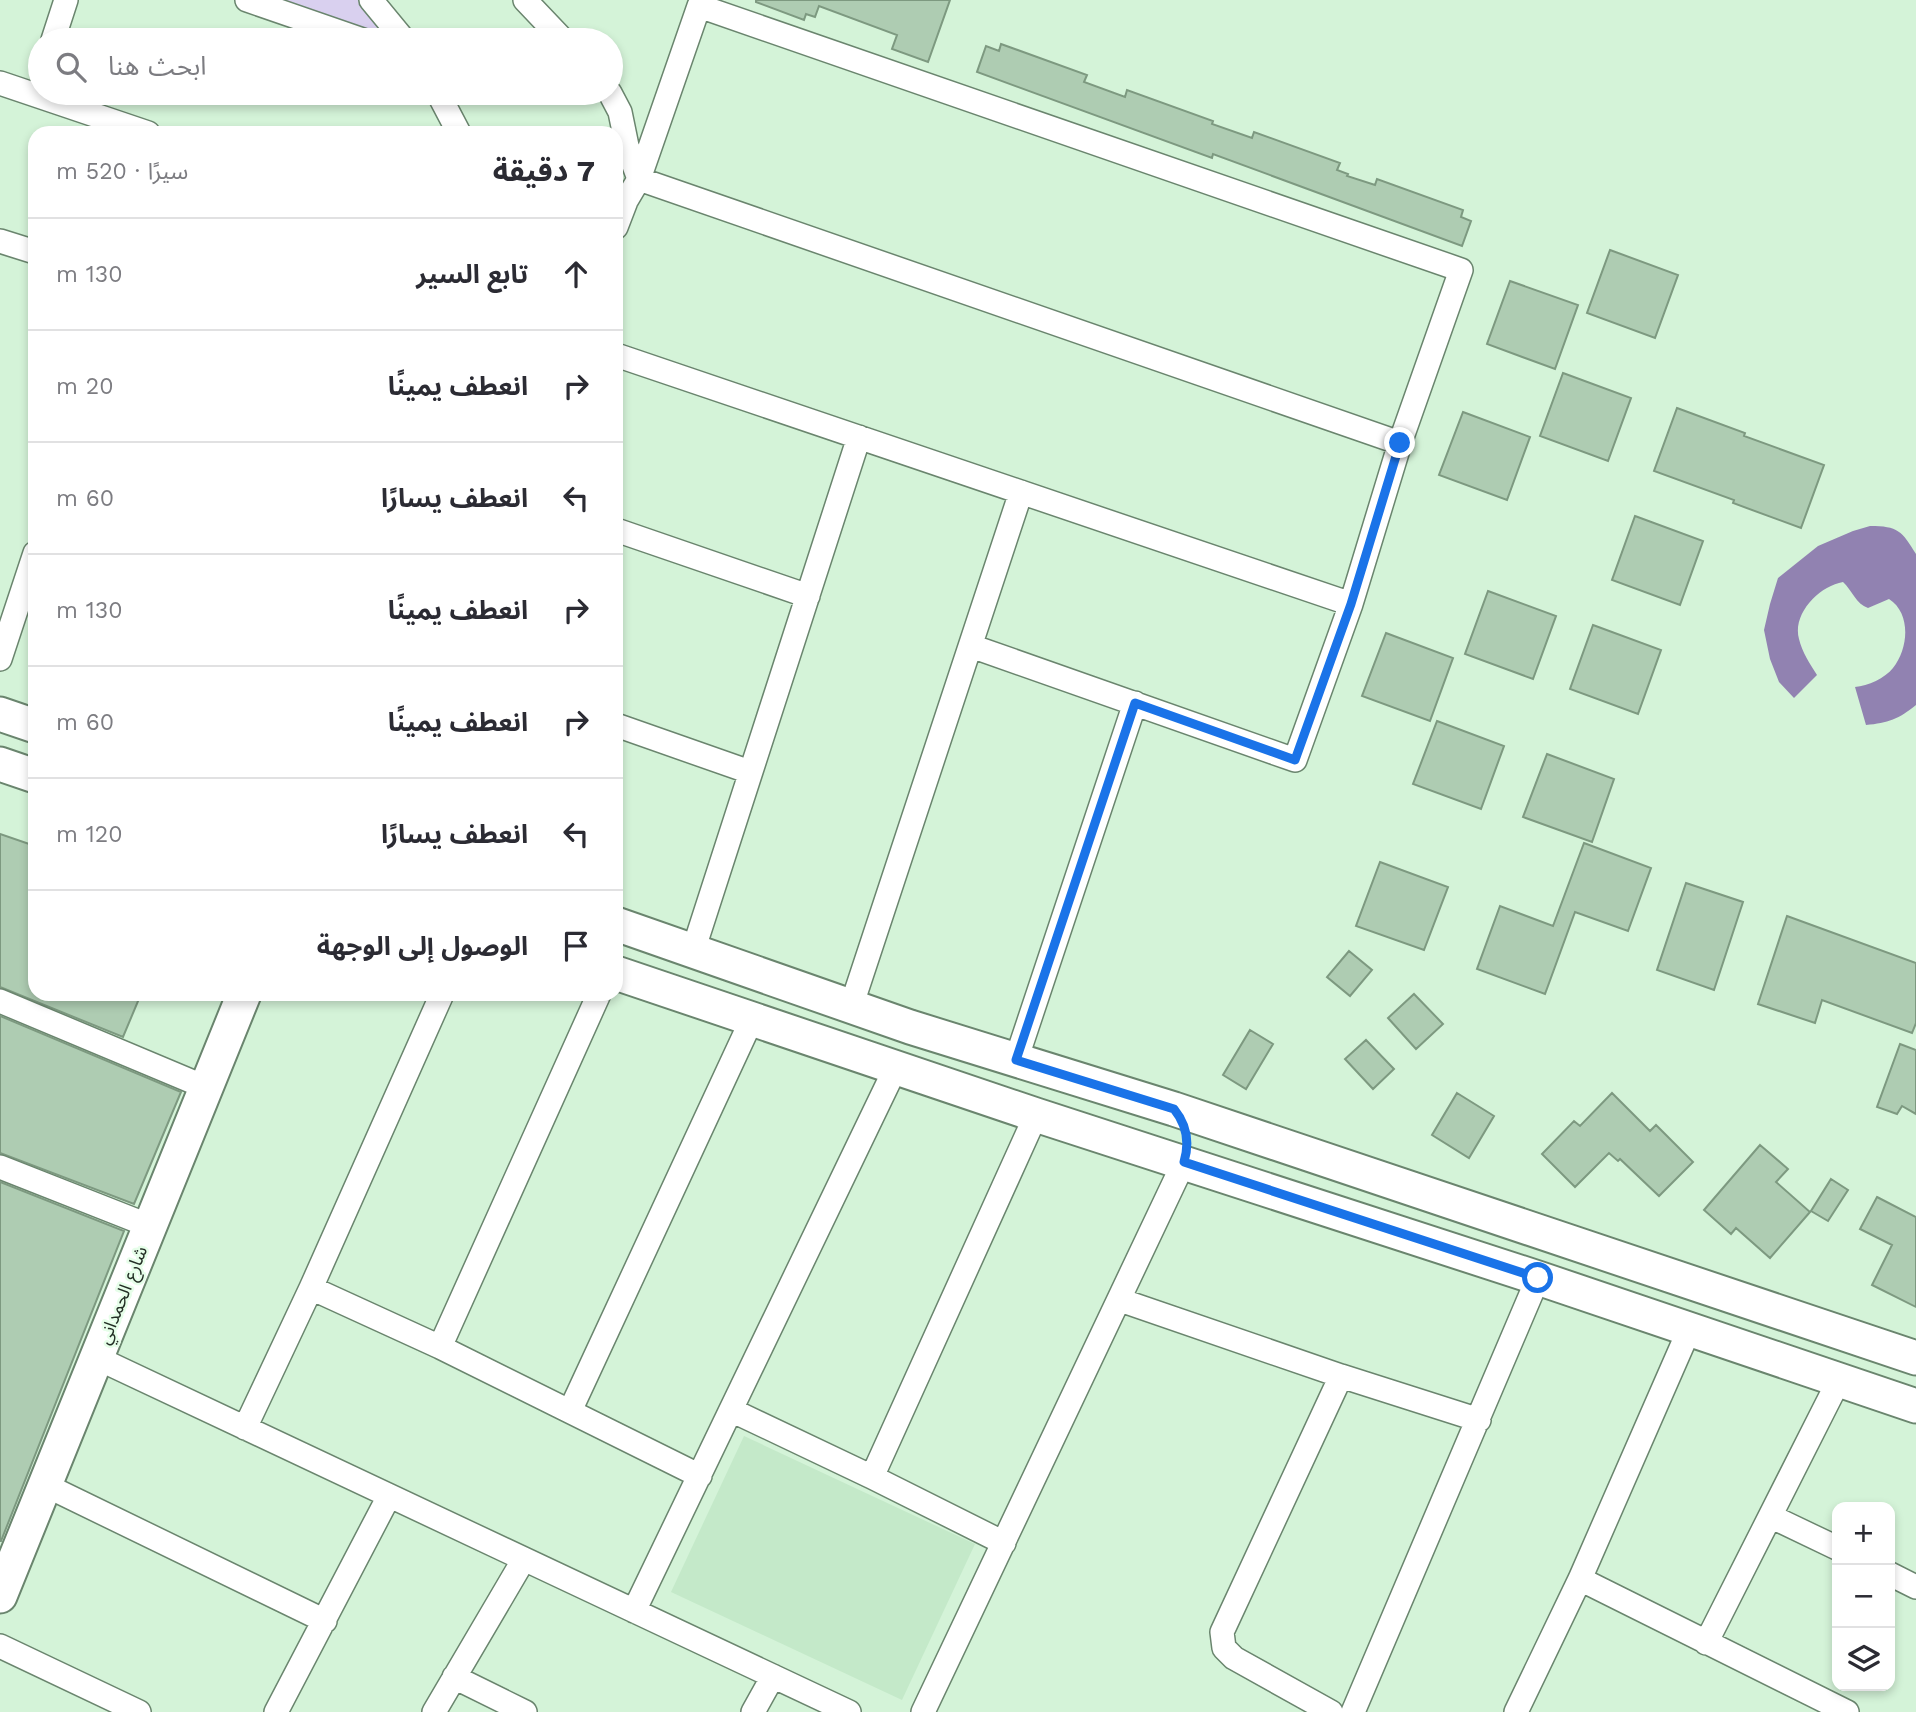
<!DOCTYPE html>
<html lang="ar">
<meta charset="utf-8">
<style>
:root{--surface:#fff;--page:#f7f7f7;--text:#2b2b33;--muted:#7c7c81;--line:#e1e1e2}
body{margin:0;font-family:"Work Sans","Noto Sans Arabic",sans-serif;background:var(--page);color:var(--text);direction:rtl}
.controls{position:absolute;right:21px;bottom:21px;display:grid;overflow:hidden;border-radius:14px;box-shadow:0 4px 10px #0003}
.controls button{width:63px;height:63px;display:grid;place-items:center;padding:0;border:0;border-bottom:2px solid var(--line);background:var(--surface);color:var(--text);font:35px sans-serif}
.stop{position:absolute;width:21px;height:21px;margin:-16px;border:5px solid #1a73e8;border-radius:50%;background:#fff}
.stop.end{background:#1a73e8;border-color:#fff;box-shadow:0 2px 7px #0008}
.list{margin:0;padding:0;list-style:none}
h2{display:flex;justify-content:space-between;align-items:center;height:91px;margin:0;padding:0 28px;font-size:30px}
h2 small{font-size:23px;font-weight:400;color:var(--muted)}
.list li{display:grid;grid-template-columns:46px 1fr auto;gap:21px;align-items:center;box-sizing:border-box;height:112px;padding:0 28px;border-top:2px solid var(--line)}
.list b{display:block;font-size:26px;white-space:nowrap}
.list em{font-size:23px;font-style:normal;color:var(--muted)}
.icon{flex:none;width:38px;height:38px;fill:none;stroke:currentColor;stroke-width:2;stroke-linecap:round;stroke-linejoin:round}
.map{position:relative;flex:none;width:1916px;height:1712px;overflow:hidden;direction:ltr}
.search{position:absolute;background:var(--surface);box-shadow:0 4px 10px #0003;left:28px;top:28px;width:595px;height:77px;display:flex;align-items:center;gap:18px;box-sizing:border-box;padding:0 24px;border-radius:38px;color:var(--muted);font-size:26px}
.panel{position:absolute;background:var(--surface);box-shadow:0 4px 10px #0003;left:28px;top:126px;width:595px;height:875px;border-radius:21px;direction:rtl}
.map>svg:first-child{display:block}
.built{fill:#c4e9c9}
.green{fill:#d9d0ef}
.water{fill:#9182b1}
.building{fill:#aeccb2;stroke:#7d9980;stroke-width:2}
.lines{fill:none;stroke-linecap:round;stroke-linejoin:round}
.street-casing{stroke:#6a856e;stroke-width:26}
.secondary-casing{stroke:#6a856e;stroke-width:37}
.street{stroke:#fff;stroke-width:23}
.secondary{stroke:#fff;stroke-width:33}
.route{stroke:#1a73e8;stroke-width:9}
.labels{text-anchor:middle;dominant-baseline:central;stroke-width:5;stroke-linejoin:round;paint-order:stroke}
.street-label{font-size:18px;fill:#232e25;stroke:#e6fee9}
</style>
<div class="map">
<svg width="1916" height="1712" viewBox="0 0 1916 1712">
<rect width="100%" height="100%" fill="#d4f3d8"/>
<!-- built -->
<path class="built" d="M744,1436L975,1544L902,1700L671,1592Z"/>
<!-- green -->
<path class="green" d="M266,0H363L397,40H379Z"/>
<!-- water -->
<path class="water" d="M1870,526C1898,526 1902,531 1916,554V705C1899,719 1888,723 1866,725L1855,687C1868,686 1885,678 1893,668C1909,648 1911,613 1889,599L1868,608C1856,604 1852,590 1843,582C1819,586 1792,614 1799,639C1802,652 1810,664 1817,675L1794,698L1779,682L1770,659L1764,630L1770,604L1778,578L1818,546L1853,531Z"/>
<!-- building -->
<path class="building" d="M756,0H950L928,62L892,49L897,35L819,6L815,17L806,14L804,20L756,2Z
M1001,44L1087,75L1084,82L1125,97L1127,90L1213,121L1212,124L1252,138L1254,132L1340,163L1337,170L1348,174L1347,176L1375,185L1377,179L1463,210L1461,217L1471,221L1462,246L1213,154L1212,158L977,72L986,46L999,51Z
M1610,250L1678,275L1655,338L1587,313Z
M1510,281L1578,305L1555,369L1487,344Z
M1563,373L1631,398L1608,461L1540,436Z
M1677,408L1745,433L1744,436L1824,465L1801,528L1733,503L1734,500L1654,471Z
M1463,412L1530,437L1507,500L1439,475Z
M1635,516L1703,541L1680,605L1612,580Z
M1488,591L1556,616L1533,679L1465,654Z
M1593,625L1661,650L1638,714L1570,689Z
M1386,633L1453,658L1430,721L1362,696Z
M1437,721L1504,746L1481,809L1413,784Z
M1547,754L1614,779L1592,842L1523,817Z
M0,834L35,846V994H141L123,1037L0,987Z
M1584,843L1651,868L1628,931L1575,912L1545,994L1477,969L1500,906L1553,926Z
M1380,862L1448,887L1424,950L1356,926Z
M1686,883L1743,902L1714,990L1657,970Z
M1787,916L1916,963V1023L1912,1033L1822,1000L1815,1023L1758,1004Z
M1349,951L1372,970L1350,996L1327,977Z
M1414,994L1443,1024L1416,1049L1388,1018Z
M0,1016L181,1092L134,1204L0,1153Z
M1250,1030L1273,1044L1246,1089L1223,1075Z
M1366,1040L1394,1069L1373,1089L1345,1059Z
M1900,1044L1916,1050V1114L1902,1106L1897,1114L1877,1107Z
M1457,1093L1494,1116L1469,1158L1432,1135Z
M1612,1093L1650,1131L1656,1125L1693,1162L1659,1196L1620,1159L1618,1161L1609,1153L1575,1187L1542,1154L1574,1121L1580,1126Z
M1760,1145L1788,1169L1776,1182L1810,1212L1770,1258L1736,1228L1731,1234L1704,1210Z
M1831,1179L1848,1190L1828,1221L1811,1211Z
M0,1182L124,1231L1,1541H0Z
M1877,1197L1916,1217V1307L1872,1285L1892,1245L1860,1229Z"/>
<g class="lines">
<!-- street casing -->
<g class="street-casing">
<path id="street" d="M247,0L363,40
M371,0L404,40
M525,0L563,40
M53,40L66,0
M0,83L148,133
M438,93L459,133
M610,93L620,112L627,146L639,179L626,201L616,227
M0,241L35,252
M616,355L1351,604
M616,530L808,596
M971,646L1295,760L1351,604L1400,443L1461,270L699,6L639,179L1400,443
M0,659L35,553
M616,725L750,772
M693,951L859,437
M0,1001L205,1087
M851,1007L1021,492
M1016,1060L1135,703
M0,1167L150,1226
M311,1288L440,1347L700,1476
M1120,1300L1341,1376L1479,1420
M440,1347L599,994
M97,1358L849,1712
M731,1410L872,1477L1004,1543
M570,1411L752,1019
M245,1428L311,1288L442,994
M872,1477L1036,1115
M45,1485L325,1621
M1772,1517L1837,1548
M1890,1574L1916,1587
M1580,1579L1847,1712
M634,1611L896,1067
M1706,1643L1839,1380
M0,1646L139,1712
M454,1677L525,1712
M276,1712L389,1496
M434,1712L524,1559
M753,1712L773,1676
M923,1712L1184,1162
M1331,1712L1234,1658L1224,1648L1222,1632L1341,1376
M1353,1712L1538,1278
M1516,1712L1580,1579L1689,1330"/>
</g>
<!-- secondary casing -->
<g class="secondary-casing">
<path id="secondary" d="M0,714L35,726
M0,764L35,776
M616,924L910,1027L1174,1109L1916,1358
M616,973L1036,1115L1538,1278L1916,1406
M0,1596L244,994"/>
</g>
<!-- street -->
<use href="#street" class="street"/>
<!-- secondary -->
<use href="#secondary" class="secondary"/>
</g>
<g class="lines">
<!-- route -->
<path class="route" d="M1400,443L1351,604L1295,760L1135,703L1016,1060L1174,1109C1187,1125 1190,1142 1184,1162L1538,1278"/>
</g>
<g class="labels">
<!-- street labels -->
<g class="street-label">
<text transform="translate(122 1295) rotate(-68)">شارع الحمداني</text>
</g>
</g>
</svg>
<div class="controls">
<button>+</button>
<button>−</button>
<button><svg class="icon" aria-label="layers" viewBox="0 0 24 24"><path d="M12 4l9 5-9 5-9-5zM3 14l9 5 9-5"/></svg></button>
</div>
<div class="stop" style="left:1538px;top:1278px"></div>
<div class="stop end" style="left:1400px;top:443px"></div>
<div class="search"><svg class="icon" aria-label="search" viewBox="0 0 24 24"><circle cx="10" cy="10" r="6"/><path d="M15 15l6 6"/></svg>ابحث هنا</div>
<section class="panel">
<h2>7 دقيقة<small>سيرًا · 520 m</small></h2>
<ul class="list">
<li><svg class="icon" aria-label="ahead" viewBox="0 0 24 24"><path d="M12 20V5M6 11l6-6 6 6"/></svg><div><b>تابع السير</b></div><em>130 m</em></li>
<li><svg class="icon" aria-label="right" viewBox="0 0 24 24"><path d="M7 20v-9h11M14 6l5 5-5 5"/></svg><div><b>انعطف يمينًا</b></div><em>20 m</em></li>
<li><svg class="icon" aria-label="left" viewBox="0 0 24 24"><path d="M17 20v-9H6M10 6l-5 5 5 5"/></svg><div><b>انعطف يسارًا</b></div><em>60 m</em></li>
<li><svg class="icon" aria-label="right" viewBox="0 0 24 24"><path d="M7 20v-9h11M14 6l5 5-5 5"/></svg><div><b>انعطف يمينًا</b></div><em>130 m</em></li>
<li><svg class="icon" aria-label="right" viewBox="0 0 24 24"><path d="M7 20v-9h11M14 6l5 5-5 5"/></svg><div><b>انعطف يمينًا</b></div><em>60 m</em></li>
<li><svg class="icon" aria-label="left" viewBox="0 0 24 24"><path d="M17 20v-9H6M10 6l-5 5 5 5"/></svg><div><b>انعطف يسارًا</b></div><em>120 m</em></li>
<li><svg class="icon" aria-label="arrive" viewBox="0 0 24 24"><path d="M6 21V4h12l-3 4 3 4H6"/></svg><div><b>الوصول إلى الوجهة</b></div></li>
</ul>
</section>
</div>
